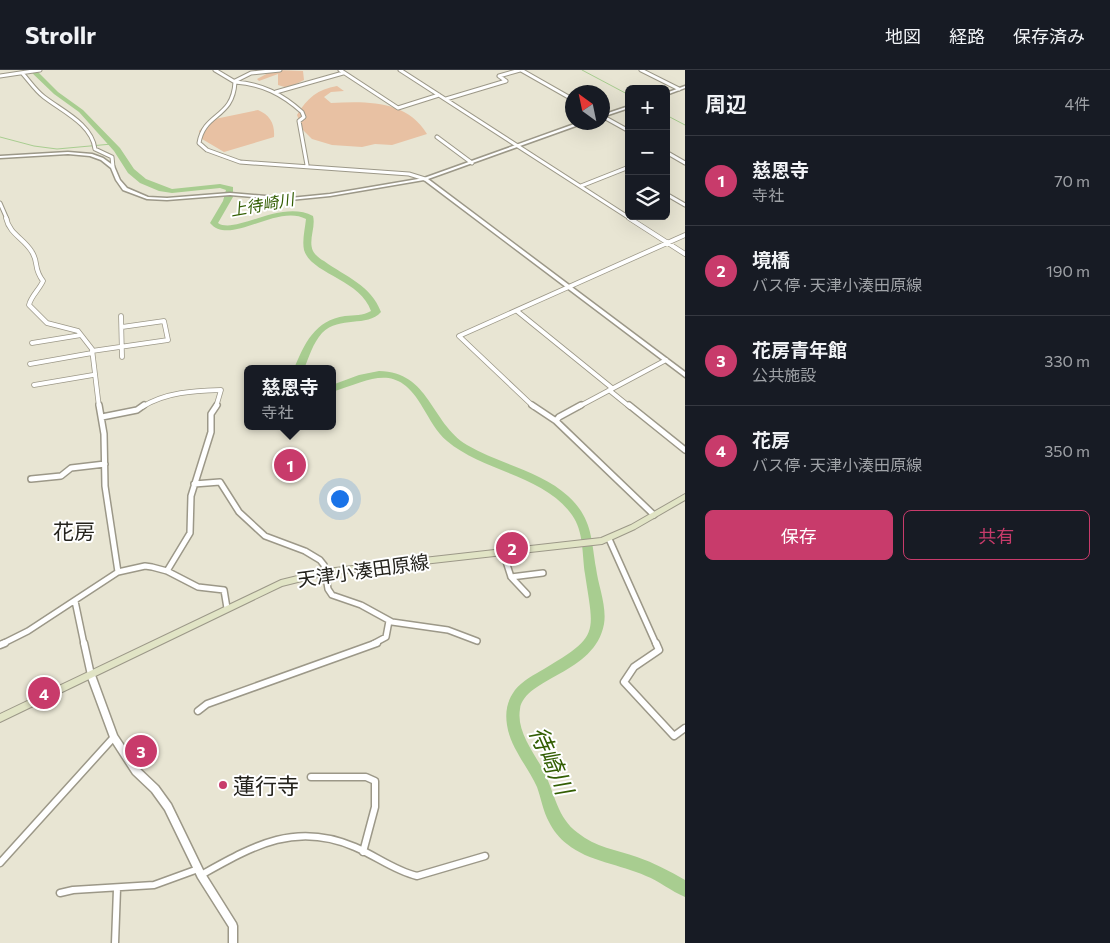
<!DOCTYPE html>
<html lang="ja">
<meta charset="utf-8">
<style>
:root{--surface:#171b24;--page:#242831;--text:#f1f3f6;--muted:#9ea1a6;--line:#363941;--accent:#c83b6b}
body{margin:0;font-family:Commissioner,"Noto Sans JP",sans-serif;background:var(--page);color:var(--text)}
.controls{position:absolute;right:15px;top:15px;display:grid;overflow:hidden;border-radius:8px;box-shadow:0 5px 20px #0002}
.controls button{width:45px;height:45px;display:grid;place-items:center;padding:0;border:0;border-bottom:1px solid var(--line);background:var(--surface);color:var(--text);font:25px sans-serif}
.compass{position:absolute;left:565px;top:15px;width:45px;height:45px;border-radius:50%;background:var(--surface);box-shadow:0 5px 20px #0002;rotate:327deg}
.you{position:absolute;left:339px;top:428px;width:18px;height:18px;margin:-12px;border:4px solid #fff;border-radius:50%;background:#1a73e8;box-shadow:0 0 0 8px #1a73e833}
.badge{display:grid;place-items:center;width:32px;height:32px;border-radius:50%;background:var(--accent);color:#fff;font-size:16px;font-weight:700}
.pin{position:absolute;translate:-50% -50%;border:2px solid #fff;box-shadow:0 1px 5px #0006}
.popup{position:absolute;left:244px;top:295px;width:92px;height:65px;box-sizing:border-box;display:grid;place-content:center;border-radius:8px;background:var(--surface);filter:drop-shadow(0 1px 4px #0005);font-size:16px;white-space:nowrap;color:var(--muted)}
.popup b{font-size:19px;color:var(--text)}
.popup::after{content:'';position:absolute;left:50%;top:100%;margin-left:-10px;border:10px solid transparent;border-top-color:var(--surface)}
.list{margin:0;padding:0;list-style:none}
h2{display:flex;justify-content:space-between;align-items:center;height:65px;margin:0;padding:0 20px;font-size:21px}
h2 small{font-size:16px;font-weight:400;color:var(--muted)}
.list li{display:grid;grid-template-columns:32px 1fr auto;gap:15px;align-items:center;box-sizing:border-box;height:90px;padding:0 20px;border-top:1px solid var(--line)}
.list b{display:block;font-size:19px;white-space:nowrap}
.list p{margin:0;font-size:16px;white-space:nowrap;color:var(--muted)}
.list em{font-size:16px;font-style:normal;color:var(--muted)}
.actions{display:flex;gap:10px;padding:15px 20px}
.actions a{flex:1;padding:11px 0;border:1px solid var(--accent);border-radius:8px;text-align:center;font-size:18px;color:var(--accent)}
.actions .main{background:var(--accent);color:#fff}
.icon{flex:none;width:28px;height:28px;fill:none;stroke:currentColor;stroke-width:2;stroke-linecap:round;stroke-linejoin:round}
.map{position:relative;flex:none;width:685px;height:873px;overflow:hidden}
header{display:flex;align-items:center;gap:30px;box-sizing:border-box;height:70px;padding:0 25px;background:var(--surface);border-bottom:1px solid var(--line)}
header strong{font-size:24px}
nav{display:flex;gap:28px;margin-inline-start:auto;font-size:18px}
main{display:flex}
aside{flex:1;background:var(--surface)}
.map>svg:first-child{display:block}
.green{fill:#e8c1a3}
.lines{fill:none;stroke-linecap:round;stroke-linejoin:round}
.stream{stroke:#a8cd90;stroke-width:1}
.river{fill:#a8cd90;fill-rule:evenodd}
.minor-far3-casing{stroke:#9c9888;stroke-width:5}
.minor-far2-casing{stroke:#9c9888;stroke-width:5.5}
.minor-far1-casing{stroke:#9c9888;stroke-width:8}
.minor-casing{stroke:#9c9888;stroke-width:9}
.tertiary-casing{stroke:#9c9888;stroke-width:3}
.secondary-casing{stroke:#9c9888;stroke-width:2}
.minor-far3{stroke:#fff;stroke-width:3}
.minor-far2{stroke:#fff;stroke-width:4}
.minor-far1{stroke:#fff;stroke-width:5}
.minor{stroke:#fff;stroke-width:6}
.tertiary{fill:#fff;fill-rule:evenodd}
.secondary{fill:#e1e4c5;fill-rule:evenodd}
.poi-dot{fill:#c83b6b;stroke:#fff;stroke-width:2}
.labels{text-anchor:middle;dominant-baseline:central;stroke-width:4;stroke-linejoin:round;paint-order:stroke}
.far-water-label{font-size:16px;font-style:italic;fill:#335e03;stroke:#fff}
.street-label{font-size:19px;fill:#24231d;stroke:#fff}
.quarter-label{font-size:21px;fill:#24231d;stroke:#fff}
.near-poi-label{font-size:22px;fill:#24231d;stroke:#fff;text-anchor:start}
.near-water-label{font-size:24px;font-style:italic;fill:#335e03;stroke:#fff}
</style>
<header>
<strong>Strollr</strong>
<nav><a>地図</a><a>経路</a><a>保存済み</a></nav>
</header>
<main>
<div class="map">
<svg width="685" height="873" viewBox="0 0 685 873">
<rect width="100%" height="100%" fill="#e8e5d3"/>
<!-- green -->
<path class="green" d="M274,0L303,1L304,10L288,18L278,15V4L259,11L257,9Z
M337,16L344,21L331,22L324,27L331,33C366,31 407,30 427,64L392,75L375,74L362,77L332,75L312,69L303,60L297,45C307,28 318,19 337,16Z
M258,40C270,45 275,54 274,67L224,82L202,69L199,61L210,50Z"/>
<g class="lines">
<!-- stream -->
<path class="stream" d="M582,0L629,25
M666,45L685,55
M0,67L34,76L57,79L112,74"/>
<!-- river -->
<path class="river" d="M29,0H36L58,22L83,40L120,78L134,99L146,109L172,119L220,114L233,117V127L218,153C235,165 281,129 313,146C316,157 308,170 313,181C315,185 320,189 324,191C346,207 371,215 381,242C367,258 340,245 322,263C313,273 309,287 304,299H294C304,274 315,250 345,246C354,245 363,246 371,241C360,209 311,204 304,180C302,170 305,159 306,149C277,133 230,177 210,153L223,131L226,120L220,118L172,123L159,121L140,113L128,103L114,81L79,42L54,24Z
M379,301C430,302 430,352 467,375C499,394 541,401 568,426C592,448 591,468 596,498C598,515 607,536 604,554C595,604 525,607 520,639C516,662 535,683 544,702C555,723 557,748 578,763C595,777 617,780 637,787C654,793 670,801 685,810V827C671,821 659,811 646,806C620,794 589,792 567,774C559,768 553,760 549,752C543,741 541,728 537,717C528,697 510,677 507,655C505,642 507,631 515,620C522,611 535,604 544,599C600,566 594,564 585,504C582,484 584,462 572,445C545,406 482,401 447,371C436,362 430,349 423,338C396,291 372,310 332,322V315L359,305Z"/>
<!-- minor-far3 casing -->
<g class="minor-far3-casing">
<path id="minor-far3" d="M215,0L235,12C233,49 204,42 199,73L207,80L240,92L409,104L425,109
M340,0L398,38L439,25
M400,0L631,149
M521,0L572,29
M641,0L679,19
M23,4C30,12 36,21 44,27C62,41 92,54 95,79L112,87L113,97
M0,6L40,0
M235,11L251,3L280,0
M235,12C262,14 282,24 302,42L304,47L299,51L307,95
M276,22L343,3
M446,29L506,11L499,6L520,0
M602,46L629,61
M437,67L472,93
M666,82L685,93
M581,116L629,97
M666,124L685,135
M0,133L7,149"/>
</g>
<!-- minor-far2 casing -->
<g class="minor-far2-casing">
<path id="minor-far2" d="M6,148C10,165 24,168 32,182C39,193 33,198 43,211C39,220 31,226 29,235L47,253L78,261L92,279L99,337
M629,148L685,184
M517,241L612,318
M121,246L122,287
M32,273L81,265
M92,281L168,270L164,251L122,257
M30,294L92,283
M34,315L93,305
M609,320L630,337
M142,337C166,322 193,321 221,320L216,337
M534,337L459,266L685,165
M578,337L666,290"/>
</g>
<!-- minor-far1 casing -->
<g class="minor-far1-casing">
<path id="minor-far1" d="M99,335L104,364L105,416L118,502
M532,335L556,351L654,445
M629,335L685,380
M102,347L137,340L144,335
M556,351L559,347L581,335
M31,409L61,406L71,398L105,394
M194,414L220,412L239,442L265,466L305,481L320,490L324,495L328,519L332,525L361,535L392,552L448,560L477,571
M609,469L656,574
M503,482L511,507L543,503
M167,501L190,463L191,426L211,362V344L217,335
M511,507L527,524
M75,531L84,574
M2,574L28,561L118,502L145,496L152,497L167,501L198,517L224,520L227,538
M373,574L386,567L389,551"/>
</g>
<!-- minor casing -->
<g class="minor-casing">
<path id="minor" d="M84,573L91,605
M656,573L659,580L634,597L624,612L674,666L685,658
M0,575L5,573
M198,641L207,634L377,573
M311,707H366L375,711V737L363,782
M0,793L114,667
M201,805C253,776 295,751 355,777C376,786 395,801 417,806L485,786
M60,823L73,820L154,815L198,799
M115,873L117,819"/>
</g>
<!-- tertiary casing -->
<g class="tertiary-casing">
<path id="tertiary" d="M685,16V18L666,25V23Z
M629,36V38L602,47V45Z
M580,52H587L428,109L685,302V307L424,110L330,126L290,130L230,125L167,130L147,129L123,120L116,110L111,98L101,90L90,86L68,84L0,88V86L68,82L92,84L103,88L114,96L120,110L127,118L148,127L167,128L230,123L290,128L330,124L424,108Z
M91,602L94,603L95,605L117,665L139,698L158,716L171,734L204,802L236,853L237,856V873H229V857L198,808L165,740L152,722L133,704L111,670L87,605L88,603Z"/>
</g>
<!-- secondary casing -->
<g class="secondary-casing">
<path id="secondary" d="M685,424V430L635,459L602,474L326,505L282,516L0,652V644L281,510L326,499L601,468L631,455Z"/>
</g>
<!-- minor-far3 -->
<use href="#minor-far3" class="minor-far3"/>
<!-- minor-far2 -->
<use href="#minor-far2" class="minor-far2"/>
<!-- minor-far1 -->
<use href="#minor-far1" class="minor-far1"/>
<!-- minor -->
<use href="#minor" class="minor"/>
<!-- tertiary -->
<use href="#tertiary" class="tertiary"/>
<!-- secondary -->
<use href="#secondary" class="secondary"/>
</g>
<!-- markers -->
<circle class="poi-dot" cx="223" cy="715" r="5"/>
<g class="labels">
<!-- far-water labels -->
<g class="far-water-label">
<text transform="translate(262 134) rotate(-10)">上待崎川</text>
</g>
<!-- street labels -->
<g class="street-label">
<text transform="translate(363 500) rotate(-8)">天津小湊田原線</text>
</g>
<!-- quarter labels -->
<g class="quarter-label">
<text x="74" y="460">花房</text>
</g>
<!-- near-poi labels -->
<g class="near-poi-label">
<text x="233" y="715">蓮行寺</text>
</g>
<!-- near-water labels -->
<g class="near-water-label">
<text transform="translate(552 690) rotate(66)">待崎川</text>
</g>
</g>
</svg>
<div class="controls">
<button>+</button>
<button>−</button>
<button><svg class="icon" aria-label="layers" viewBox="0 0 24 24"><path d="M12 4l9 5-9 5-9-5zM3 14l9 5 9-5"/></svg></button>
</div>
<svg class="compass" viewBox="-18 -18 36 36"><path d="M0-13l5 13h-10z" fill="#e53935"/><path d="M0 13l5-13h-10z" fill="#9ea1a6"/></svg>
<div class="you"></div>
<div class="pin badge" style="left:290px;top:395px">1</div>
<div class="popup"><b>慈恩寺</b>寺社</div>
<div class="pin badge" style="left:512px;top:478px">2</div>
<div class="pin badge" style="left:141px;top:681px">3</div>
<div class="pin badge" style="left:44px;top:623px">4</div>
</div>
<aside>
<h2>周辺<small>4件</small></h2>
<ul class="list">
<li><span class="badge">1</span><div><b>慈恩寺</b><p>寺社</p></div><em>70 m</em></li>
<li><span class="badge">2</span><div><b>境橋</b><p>バス停 · 天津小湊田原線</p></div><em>190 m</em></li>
<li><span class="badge">3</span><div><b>花房青年館</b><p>公共施設</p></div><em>330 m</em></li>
<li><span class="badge">4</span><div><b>花房</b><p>バス停 · 天津小湊田原線</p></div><em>350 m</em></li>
</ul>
<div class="actions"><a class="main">保存</a><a>共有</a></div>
</aside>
</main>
